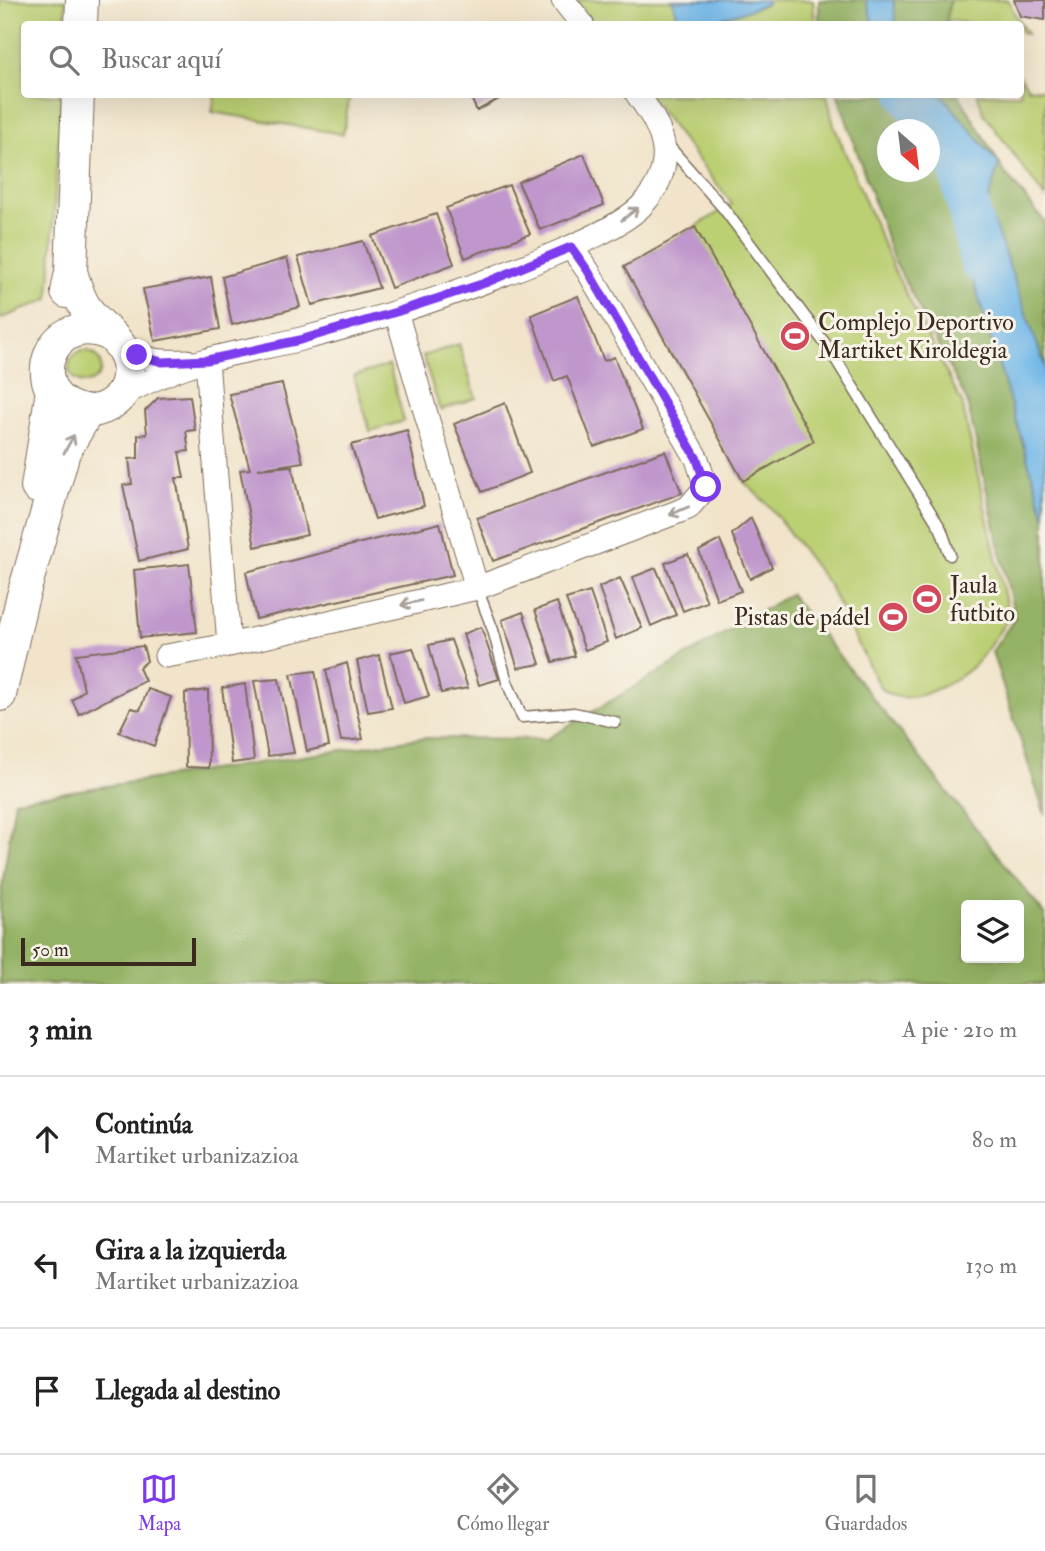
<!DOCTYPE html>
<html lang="es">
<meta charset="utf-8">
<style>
:root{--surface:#fff;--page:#f2f2f2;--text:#222;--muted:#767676;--line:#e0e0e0;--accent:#7c3aed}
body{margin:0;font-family:"IM FELL Double Pica",serif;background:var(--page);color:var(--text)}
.controls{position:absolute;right:21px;bottom:21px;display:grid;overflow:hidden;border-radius:7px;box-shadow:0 7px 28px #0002}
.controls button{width:63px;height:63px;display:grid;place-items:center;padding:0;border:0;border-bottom:2px solid var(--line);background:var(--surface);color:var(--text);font:35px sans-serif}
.compass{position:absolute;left:877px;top:119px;width:63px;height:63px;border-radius:50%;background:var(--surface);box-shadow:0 7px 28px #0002;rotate:152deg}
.scale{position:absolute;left:21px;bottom:18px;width:175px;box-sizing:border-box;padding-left:7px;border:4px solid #3b2a1e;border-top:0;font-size:19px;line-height:24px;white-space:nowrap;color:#3b2a1e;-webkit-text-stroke:5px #f7f3e8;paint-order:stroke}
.stop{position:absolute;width:21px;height:21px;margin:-16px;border:5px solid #7c3aed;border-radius:50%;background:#fff}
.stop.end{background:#7c3aed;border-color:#fff;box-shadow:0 2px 7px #0008}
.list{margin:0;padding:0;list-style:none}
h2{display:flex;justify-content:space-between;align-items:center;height:91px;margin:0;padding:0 28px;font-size:30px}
h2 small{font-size:23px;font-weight:400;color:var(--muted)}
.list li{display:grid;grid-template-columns:46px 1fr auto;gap:21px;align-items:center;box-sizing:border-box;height:126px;padding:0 28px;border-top:2px solid var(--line)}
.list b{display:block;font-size:26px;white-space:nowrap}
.list p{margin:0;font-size:23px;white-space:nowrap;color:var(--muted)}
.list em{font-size:23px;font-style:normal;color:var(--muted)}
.icon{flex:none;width:38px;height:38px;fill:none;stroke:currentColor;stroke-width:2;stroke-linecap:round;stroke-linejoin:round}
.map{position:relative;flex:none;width:1045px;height:984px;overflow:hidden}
.search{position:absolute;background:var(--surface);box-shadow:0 7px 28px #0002;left:21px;right:21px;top:21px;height:77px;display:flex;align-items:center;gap:18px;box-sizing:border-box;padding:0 24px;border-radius:7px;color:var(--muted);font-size:26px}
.sheet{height:469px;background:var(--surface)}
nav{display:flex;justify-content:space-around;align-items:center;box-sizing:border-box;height:98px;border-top:2px solid var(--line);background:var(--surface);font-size:19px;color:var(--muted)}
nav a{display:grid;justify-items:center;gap:4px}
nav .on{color:var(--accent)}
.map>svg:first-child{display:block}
.green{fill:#bbcf73;stroke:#7b7c48;stroke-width:2}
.forest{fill:#94b265;stroke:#686e42;stroke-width:2;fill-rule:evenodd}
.water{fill:#71b7e8;stroke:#567083;stroke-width:2}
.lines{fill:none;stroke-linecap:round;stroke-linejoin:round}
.river{stroke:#71b7e8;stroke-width:42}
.building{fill:#c097cc}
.lane-casing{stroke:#7b6b5a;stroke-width:13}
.street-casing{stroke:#7b6b5a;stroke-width:25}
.secondary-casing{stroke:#7b6b5a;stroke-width:34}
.lane{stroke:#fff;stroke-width:10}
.street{stroke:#fff;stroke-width:23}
.secondary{stroke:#fff;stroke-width:32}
.oneway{stroke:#a79f9a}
.route{stroke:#7c3aed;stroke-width:9}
.labels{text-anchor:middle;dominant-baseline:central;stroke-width:6;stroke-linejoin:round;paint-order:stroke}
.poi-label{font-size:24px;fill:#3b2a1e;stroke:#f7f3e8;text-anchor:start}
</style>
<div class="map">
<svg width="1045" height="984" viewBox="0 0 1045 984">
<rect width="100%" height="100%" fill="#f7f3e8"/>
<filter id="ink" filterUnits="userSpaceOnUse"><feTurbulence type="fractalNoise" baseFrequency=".0143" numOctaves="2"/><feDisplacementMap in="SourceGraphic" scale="14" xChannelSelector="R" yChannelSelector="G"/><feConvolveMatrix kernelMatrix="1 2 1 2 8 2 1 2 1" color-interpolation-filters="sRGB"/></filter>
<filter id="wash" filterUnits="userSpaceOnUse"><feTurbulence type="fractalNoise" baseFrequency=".00686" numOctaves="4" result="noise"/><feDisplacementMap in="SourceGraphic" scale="28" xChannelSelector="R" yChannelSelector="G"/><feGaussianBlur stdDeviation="1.57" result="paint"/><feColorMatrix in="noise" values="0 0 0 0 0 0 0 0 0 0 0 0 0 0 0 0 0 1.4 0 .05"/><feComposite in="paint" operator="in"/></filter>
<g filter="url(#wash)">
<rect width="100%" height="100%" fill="#f1e4ca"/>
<!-- green -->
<path class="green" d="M0,0H66L65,24H24V94L61,95L49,299L0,319Z
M576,0H813L815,24H594Z
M950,0H1009L1013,11L1027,34L1021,33L1020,24H973L946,20Z
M1021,77L1028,88L1045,90V198L983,112L978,96V94H1020Z
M215,95V94L350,95L343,134L212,112Z
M648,95H827L834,126L894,270L962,403L1009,617C999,632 989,648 977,662C959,681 907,711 883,690C879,687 876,680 874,676L829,585L770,507L743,481L624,267L695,227L732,204Z
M459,344L476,398L440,410L423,356Z
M69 367a16 16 0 1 1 32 0a16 16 0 1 1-32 0Z
M389,365L404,421L370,431L354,376Z"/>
<!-- forest -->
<path class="forest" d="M819,0H950L946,24H819Z
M838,95H959L1005,173L1045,222V815L992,652L1015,618L967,401L893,258ZM888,130H930V172H888Z
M790,594L1045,915V984H0V900L15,800L421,738L547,739ZM966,905H1019V958H966Z"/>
<!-- water -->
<path class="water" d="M672,0H766L767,4L705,24H680Z
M866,0H893L896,24H873Z
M895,95H942L999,164L987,204L1045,366V517L957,227L981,181L930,133V130L926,129L898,103Z"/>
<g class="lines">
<!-- river -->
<path class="river" d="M909,94L959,166L981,262"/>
</g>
<g id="blocks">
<!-- building -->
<path class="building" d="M1014,0H1045V20L1020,16Z
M469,94H508L477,111Z
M584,154L604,205L540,230L518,182Z
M509,185L530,234L465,258L446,208Z
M436,214L454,264L391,288L372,236Z
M695,227L814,441L743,481L624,267Z
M363,241L379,288L312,305L298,257Z
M287,258L300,307L232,325L222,277Z
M211,277L220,329L155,341L143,289Z
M578,296L604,361L614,357L643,429L594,447L567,376L554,381L531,315Z
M282,384L303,462L258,469L292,466L307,535L255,547L240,470L250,469L229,394Z
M190,396L195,430L186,431L189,451L179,452L184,478H176L188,549L139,561L123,485L132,484L129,459L138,458V435L147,434L145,411L158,398Z
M505,403L530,473L482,492L454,424Z
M407,430L424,506L375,519L351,445Z
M665,451L682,493L493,561L477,518Z
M751,518L772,567L750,579L732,534Z
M440,523L453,575L256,619L246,572Z
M720,540L741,591L717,600L699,551Z
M688,554L707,602L683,611L665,563Z
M189,564L197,632L140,638L134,570Z
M656,568L676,615L651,626L633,577Z
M620,578L642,628L616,639L599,587Z
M590,592L607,642L585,650L566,599Z
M557,602L575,656L553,662L535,610Z
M523,612L540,664L518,668L502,620Z
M481,627L499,679L479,685L463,634Z
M451,640L468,688L441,693L429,645Z
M143,646L147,661L139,668L145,681L79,714L72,700L84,690L76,654Z
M413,648L429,696L404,703L390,653Z
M379,655L392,708L368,712L357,661Z
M347,663L363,739L341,741L326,670Z
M315,671L329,746L307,751L291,674Z
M279,679L294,753L268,756L254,681Z
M245,684L254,760L232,763L222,688Z
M148,689L171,697L154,746L119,732L131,708L140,710Z
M208,690L209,768L186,767L185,693Z"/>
</g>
</g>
<g filter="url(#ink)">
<use href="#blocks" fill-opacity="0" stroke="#7b6b5a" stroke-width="2"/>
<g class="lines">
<!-- lane casing -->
<g class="lane-casing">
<path id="lane" d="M667,144L724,209L830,350L941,529L950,555
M477,588L493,630L507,682L522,717L574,713L615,722"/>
</g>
<!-- street casing -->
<g class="street-casing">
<path id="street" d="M563,0L582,24
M396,312L477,588
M121,345C145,361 158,362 187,361
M207,360L229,645
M120,396C148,381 176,368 207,360C238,351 270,347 301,339C385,318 467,290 547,257C574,246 625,225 644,203C678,164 665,131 637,94
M166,656L229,645L477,588L688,508L706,487L697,459L588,271L571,247"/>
</g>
<!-- secondary casing -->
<g class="secondary-casing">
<path id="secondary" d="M81,24L82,0
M71,272C75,283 78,297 85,307C100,330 134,345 128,377C127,386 123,394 116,400C105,410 89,414 76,409C22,392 49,307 110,335
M67,292L71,272L78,94
M37,487L52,390
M0,695L21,603L64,452L88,411"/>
</g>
<!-- lane -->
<use href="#lane" class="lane"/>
<!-- street -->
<use href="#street" class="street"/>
<!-- secondary -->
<use href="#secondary" class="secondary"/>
</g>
<!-- one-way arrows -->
<defs><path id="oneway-shaft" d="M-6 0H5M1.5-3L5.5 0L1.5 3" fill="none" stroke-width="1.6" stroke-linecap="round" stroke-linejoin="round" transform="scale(1.75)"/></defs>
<g class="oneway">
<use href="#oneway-shaft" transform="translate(630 214) rotate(-37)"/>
<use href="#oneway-shaft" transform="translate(69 444) rotate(-61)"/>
<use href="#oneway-shaft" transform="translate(679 511) rotate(156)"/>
<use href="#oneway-shaft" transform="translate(411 603) rotate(167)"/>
</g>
</g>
<g class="lines" filter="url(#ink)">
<!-- route -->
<path class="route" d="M137,355L162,362L207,360L300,340L396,312L485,283L571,247L588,271L697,459L706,487"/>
</g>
<!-- icons -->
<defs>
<g id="stadium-disc" transform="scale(1.575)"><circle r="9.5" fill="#d1495b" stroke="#f7f3e8"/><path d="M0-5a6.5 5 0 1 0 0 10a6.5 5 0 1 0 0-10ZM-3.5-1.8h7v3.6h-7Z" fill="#fff"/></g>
</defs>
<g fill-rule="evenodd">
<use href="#stadium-disc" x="795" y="336"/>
<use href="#stadium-disc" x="927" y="599"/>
<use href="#stadium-disc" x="893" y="617"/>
</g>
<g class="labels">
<!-- poi labels -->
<g class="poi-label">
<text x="818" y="322">Complejo Deportivo<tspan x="818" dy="28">Martiket Kiroldegia</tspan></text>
<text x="950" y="585">Jaula<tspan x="950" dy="28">futbito</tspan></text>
<text x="870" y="617" text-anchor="end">Pistas de pádel</text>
</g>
</g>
</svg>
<div class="controls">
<button><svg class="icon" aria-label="layers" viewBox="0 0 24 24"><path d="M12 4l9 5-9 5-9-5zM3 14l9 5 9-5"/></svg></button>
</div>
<svg class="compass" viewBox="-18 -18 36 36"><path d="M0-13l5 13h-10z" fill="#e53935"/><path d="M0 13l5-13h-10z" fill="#767676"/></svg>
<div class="scale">50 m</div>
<div class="stop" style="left:706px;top:487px"></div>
<div class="stop end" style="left:137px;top:355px"></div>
<div class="search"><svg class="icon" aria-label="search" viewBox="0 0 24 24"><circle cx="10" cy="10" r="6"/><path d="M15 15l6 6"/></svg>Buscar aquí</div>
</div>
<section class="sheet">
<h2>3 min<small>A pie · 210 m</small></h2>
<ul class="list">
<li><svg class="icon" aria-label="ahead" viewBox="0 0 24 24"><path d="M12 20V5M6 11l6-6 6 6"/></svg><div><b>Continúa</b><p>Martiket urbanizazioa</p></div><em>80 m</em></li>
<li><svg class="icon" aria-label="left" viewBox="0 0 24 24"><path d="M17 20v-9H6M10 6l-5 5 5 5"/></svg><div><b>Gira a la izquierda</b><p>Martiket urbanizazioa</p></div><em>130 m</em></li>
<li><svg class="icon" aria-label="arrive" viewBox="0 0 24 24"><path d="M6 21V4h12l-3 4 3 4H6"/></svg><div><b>Llegada al destino</b></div></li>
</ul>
</section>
<nav>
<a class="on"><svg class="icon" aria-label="map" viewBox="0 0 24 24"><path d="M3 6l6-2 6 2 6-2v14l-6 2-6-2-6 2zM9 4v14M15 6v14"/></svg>Mapa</a>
<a><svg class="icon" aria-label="directions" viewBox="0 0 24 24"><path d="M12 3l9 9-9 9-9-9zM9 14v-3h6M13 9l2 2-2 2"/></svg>Cómo llegar</a>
<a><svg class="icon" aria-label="saved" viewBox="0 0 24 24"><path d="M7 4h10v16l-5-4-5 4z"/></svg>Guardados</a>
</nav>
